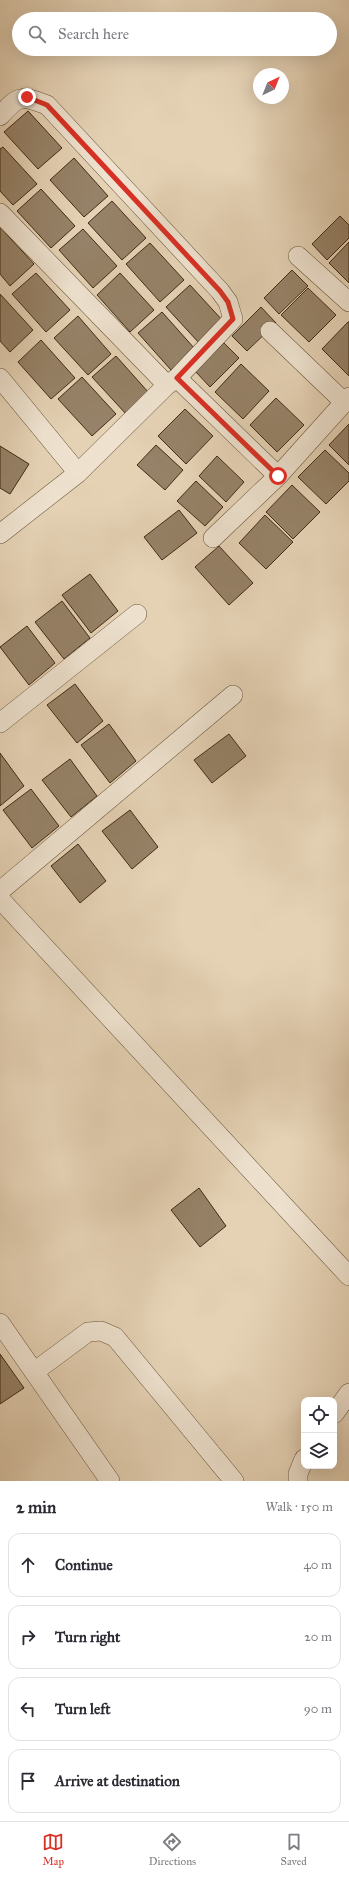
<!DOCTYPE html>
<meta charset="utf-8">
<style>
:root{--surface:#fff;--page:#f7f7f7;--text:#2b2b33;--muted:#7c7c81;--line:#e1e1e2;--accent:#d93025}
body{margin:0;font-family:"IM FELL Great Primer",serif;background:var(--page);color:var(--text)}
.controls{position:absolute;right:12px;bottom:12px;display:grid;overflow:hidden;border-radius:8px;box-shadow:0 4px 16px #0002}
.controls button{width:36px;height:36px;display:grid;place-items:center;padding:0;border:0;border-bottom:1px solid var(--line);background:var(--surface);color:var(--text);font:20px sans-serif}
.compass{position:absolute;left:253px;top:68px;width:36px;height:36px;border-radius:50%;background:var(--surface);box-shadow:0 4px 16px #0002;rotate:43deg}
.stop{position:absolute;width:12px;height:12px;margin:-9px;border:3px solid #d93025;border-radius:50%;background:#fff}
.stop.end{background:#d93025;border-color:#fff;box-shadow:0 1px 4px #0008}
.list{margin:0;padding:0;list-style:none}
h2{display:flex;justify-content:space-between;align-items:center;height:52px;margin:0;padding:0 16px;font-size:17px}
h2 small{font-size:13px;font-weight:400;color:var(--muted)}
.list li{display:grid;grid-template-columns:26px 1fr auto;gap:12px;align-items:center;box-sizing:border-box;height:64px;margin:0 8px 8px;padding:0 8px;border:1px solid var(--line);border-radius:12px}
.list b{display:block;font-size:15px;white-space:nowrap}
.list em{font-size:13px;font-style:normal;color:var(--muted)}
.icon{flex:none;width:22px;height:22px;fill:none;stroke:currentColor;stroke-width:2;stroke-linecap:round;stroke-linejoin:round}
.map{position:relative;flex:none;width:349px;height:1481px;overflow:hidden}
.search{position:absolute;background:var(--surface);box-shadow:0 4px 16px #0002;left:12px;right:12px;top:12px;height:44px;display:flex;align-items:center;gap:10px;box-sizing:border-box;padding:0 14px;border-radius:22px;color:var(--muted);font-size:15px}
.sheet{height:340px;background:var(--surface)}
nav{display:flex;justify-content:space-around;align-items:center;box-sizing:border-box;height:56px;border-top:1px solid var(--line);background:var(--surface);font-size:11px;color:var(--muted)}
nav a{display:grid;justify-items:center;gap:2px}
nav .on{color:var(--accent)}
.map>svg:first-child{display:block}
.building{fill:#968268;stroke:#402b14}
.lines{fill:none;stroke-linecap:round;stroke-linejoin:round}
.street-casing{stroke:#69553c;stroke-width:20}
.street{stroke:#eee2cf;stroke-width:19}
.route{stroke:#d93025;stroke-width:5}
</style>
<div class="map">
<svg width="349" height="1481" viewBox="0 0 349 1481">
<rect width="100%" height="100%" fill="#e5d2b5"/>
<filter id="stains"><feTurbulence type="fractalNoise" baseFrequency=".005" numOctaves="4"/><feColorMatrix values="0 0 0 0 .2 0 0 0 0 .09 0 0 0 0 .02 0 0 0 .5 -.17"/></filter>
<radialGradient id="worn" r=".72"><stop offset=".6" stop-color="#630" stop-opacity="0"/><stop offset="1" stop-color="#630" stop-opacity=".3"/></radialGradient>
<!-- building -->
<path class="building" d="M28,111L62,148L38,169L4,132Z
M3,147L37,184L13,205L0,191V149Z
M74,158L108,196L84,217L50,180Z
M41,189L75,226L51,248L17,211Z
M112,201L146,238L122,260L88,223Z
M340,216L349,225V238L327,260L312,244Z
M0,227L34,264L10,286L0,274Z
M83,229L117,266L93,288L59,250Z
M349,242V283L329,263Z
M150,243L184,280L160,302L126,264Z
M292,270L308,286L279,314L264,298Z
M36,273L70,310L46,332L12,294Z
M120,273L154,310L130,332L97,295Z
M190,285L224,322L200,344L166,307Z
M308,288L336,315L309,342L281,315Z
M0,294L33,330L10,352L0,341Z
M261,307L276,323L247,351L232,336Z
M162,312L195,349L171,370L138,333Z
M78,316L111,354L88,375L54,338Z
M348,322H349V376L322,349Z
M41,340L75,378L51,399L18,362Z
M224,343L239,358L210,387L195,371Z
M116,356L149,393L126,414L92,377Z
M241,364L269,391L243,419L215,392Z
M82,377L116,414L92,436L58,399Z
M276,398L304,425L277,452L250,425Z
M185,409L213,436L186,464L158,436Z
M349,424V465L329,445Z
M156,445L183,470L165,490L137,465Z
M0,446L29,464L10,494L0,488Z
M325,450L349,473V481L326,504L298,477Z
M217,456L244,482L226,502L199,476Z
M196,481L223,507L205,526L177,501Z
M292,485L320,512L293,539L266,512Z
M179,510L197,533L162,560L144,537Z
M265,515L293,542L266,569L239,543Z
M219,546L253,583L229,605L195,567Z
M90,574L118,611L91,633L62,595Z
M62,601L90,638L64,659L35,622Z
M27,626L55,663L29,685L0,647Z
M75,684L103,721L77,743L47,705Z
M109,724L136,761L110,783L81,745Z
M229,734L246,756L212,783L194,760Z
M0,753L24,786L0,806Z
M70,759L97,796L71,817L42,780Z
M31,789L59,826L32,848L3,810Z
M130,810L158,847L132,869L102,831Z
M78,844L106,881L80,903L51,866Z
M199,1188L226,1226L200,1247L171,1210Z
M0,1354L24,1388L0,1404Z"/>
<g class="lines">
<!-- street casing -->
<g class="street-casing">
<path id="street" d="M0,116C19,95 20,95 47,105L220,291L228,302L233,319L177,378L167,385L78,473L0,534
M0,213L167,385
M298,256L349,302
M270,331L344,402
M0,378L78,473
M177,378L278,476L349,397
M213,538L278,476
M0,723L137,614
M0,891L233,695
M0,899L349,1276
M0,1323L110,1481
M34,1372L88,1332L101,1331L115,1337L234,1481
M334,1414L349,1393
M298,1481V1474L304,1459"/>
</g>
<!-- street -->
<use href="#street" class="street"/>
</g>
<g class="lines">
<!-- route -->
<path class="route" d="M27,97L47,105L220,291L228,302L233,319L177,378L278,476"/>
</g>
<rect width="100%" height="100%" filter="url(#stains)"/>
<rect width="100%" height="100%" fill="url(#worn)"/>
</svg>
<div class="controls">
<button><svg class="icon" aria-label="locate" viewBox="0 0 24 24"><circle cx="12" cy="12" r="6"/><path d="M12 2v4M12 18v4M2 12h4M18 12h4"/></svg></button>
<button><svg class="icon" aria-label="layers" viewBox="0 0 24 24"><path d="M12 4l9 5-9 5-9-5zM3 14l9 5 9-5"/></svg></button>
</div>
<svg class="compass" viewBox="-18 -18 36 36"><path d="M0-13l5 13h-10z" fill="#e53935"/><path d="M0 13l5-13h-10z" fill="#7c7c81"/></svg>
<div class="stop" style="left:278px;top:476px"></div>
<div class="stop end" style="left:27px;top:97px"></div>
<div class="search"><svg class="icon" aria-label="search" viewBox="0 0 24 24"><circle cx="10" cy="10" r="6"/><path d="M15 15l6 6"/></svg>Search here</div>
</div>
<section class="sheet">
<h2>2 min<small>Walk · 150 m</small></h2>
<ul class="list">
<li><svg class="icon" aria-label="ahead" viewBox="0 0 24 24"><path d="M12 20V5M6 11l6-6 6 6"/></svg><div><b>Continue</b></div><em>40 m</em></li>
<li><svg class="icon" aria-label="right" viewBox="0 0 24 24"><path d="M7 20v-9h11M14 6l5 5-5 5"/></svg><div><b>Turn right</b></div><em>20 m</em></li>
<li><svg class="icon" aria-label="left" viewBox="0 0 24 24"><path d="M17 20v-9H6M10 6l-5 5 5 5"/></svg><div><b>Turn left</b></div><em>90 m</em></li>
<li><svg class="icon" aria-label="arrive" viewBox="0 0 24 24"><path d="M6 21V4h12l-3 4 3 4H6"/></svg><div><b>Arrive at destination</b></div></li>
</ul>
</section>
<nav>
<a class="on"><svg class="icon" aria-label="map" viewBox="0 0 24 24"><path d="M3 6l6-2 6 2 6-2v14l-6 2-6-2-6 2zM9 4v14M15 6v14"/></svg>Map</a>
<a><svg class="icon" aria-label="directions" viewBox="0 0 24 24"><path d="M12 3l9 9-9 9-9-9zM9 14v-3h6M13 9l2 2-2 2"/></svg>Directions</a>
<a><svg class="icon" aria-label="saved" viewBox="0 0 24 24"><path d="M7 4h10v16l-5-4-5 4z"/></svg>Saved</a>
</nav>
